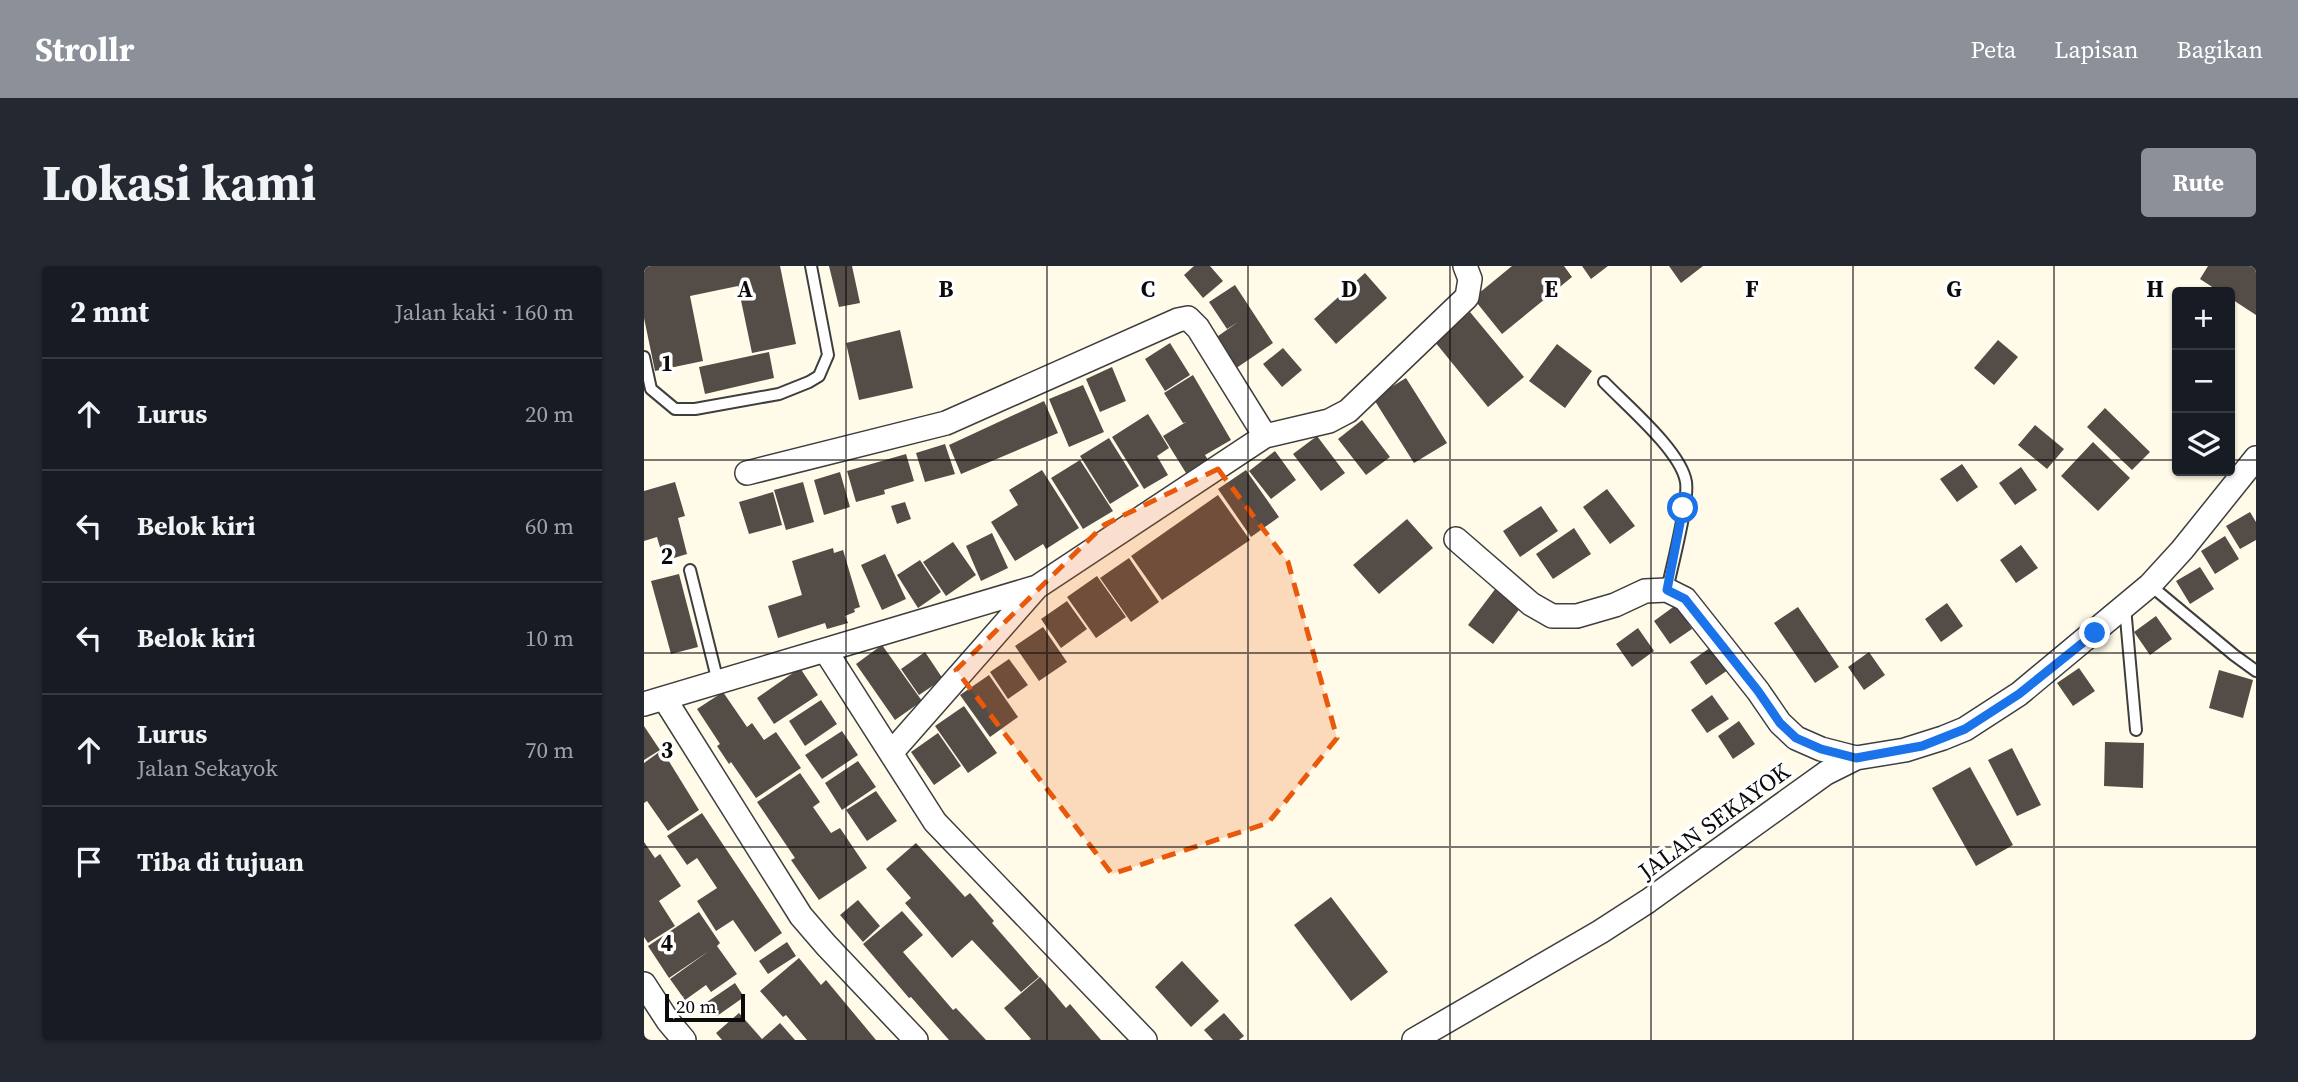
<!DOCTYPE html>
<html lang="id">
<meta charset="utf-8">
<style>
:root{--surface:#171b24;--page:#242831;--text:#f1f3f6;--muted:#9ea1a6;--line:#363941;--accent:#8c9099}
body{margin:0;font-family:"Source Serif 4",serif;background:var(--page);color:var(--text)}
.controls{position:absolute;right:21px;top:21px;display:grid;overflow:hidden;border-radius:7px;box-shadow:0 2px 5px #0004}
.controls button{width:63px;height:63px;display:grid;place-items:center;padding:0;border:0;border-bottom:2px solid var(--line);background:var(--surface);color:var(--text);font:35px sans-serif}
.scale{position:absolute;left:21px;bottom:18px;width:80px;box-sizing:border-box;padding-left:7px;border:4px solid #0b0b0b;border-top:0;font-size:19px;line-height:24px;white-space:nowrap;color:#0b0b0b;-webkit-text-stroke:5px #fff;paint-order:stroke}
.stop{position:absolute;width:21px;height:21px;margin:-16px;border:5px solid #1a73e8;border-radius:50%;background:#fff}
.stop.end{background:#1a73e8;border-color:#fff;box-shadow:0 2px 7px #0008}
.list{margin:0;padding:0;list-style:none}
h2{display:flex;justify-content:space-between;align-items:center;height:91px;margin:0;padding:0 28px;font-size:30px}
h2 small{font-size:23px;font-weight:400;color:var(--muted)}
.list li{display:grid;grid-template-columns:46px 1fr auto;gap:21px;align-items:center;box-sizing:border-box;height:112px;padding:0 28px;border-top:2px solid var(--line)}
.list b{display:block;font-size:26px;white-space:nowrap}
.list p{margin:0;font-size:23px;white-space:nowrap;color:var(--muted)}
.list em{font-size:23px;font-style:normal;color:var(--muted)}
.icon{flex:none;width:38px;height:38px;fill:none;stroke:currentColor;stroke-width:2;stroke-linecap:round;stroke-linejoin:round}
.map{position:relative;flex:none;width:1612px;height:774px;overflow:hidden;border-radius:7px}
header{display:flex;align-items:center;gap:42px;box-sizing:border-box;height:98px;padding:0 35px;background:var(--accent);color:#fff}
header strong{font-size:33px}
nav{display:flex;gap:38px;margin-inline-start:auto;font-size:24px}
.intro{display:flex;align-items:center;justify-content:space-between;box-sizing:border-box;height:168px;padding:0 42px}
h1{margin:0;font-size:49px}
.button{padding:18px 32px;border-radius:7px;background:var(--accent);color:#fff;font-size:24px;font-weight:700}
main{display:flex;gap:42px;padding:0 42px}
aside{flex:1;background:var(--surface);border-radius:7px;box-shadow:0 2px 5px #0004}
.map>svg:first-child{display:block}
.building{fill:#544c47}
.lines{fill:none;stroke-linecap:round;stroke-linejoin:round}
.service-casing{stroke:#3e3e3e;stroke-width:14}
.minor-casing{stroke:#3e3e3e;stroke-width:26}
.service{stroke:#fff;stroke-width:10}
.minor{stroke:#fff;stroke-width:23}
.route{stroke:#1a73e8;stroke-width:9}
.marked{fill:#e8590c;fill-opacity:0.2;stroke:#e8590c;stroke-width:5;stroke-dasharray:14 9;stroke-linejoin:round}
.grid{fill:none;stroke:#0b0b0b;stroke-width:2;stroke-opacity:0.55}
.labels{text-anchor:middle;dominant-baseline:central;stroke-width:7;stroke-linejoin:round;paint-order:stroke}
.street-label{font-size:24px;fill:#0b0b0b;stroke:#fff}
.grid-label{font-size:23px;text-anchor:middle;font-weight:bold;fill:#0b0b0b;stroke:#fff;stroke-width:7;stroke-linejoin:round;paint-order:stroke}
</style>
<header>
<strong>Strollr</strong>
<nav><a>Peta</a><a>Lapisan</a><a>Bagikan</a></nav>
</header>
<div class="intro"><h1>Lokasi kami</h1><a class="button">Rute</a></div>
<main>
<aside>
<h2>2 mnt<small>Jalan kaki · 160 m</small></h2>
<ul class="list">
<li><svg class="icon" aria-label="ahead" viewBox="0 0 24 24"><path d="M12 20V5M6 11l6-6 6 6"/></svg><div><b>Lurus</b></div><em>20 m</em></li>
<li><svg class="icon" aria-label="left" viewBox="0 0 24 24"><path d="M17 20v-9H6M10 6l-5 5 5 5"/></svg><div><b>Belok kiri</b></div><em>60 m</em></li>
<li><svg class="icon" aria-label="left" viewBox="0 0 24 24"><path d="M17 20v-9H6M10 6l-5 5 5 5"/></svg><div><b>Belok kiri</b></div><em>10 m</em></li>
<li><svg class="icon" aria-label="ahead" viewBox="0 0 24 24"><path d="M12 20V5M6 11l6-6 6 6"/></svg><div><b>Lurus</b><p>Jalan Sekayok</p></div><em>70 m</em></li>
<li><svg class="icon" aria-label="arrive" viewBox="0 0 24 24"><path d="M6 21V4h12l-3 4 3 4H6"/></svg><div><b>Tiba di tujuan</b></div></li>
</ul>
</aside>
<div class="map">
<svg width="1612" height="774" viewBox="0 0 1612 774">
<rect width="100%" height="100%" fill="#fffbe8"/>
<!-- building -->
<path class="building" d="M0,0H136L152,78L108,87L94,20L46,30L59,95L11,105L0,52Z
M185,0H208L216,37L195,41Z
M550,0H566L579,15L559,32L540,9Z
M868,0H920L928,11L858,68L829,32Z
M938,0H964L947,13Z
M1025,0H1059L1037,17Z
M1564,0H1612V49L1586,32V26H1576L1556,13Z
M721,7L743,32L692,78L670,53Z
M591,19L629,77L588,105L567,75L594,56L583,63L565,36Z
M826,46L880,111L844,141L791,76Z
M256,64L269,122L215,134L202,77Z
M1354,74L1374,91L1350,119L1330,102Z
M526,77L546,109L521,125L501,93Z
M913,78L948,105L921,142L885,115Z
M639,82L658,104L638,121L619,98Z
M125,86L130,112L61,128L55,101Z
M468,101L482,135L456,146L442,113Z
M549,109L587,174L561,189L564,194L542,207L519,170L542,156L539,157L520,127Z
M762,112L803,177L770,197L729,132Z
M439,119L460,166L425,181L405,133Z
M400,135L414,167L317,208L305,179Z
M1461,142L1506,186L1488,204L1443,161Z
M504,148L525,182L513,190L524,209L500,223L468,171Z
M718,154L746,191L722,209L694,173Z
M1391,159L1420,183L1403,203L1374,179Z
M673,170L701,207L677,225L649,188Z
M465,172L495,220L466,238L436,190Z
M1449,176L1486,212L1454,245L1417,210Z
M301,178L311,208L281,216L272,187Z
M631,185L652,214L627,233L605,205Z
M262,188L270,215L240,224L241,228L212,236L203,205Z
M436,194L469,245L439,263L407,212Z
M1318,198L1334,221L1313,236L1296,213Z
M1377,201L1393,224L1371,239L1355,217Z
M398,204L435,262L402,283L399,278L371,295L347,256L374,239L365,224Z
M602,204L635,251L607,271L574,223Z
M196,206L206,241L180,249L170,214Z
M31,216L41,250L34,252L43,288L20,295L13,271L0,275V225Z
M159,216L170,256L142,264L130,224Z
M963,223L991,260L966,278L939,241Z
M129,226L138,259L105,268L95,236Z
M574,229L606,274L518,334L487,290Z
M261,236L267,253L253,258L247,240Z
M897,240L914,265L876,291L859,265Z
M1606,246L1612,256V274L1596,283L1582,260Z
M763,253L789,282L735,328L709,299Z
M930,262L947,288L909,313L892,288Z
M348,267L364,302L337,315L322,280Z
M1581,270L1595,293L1571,308L1557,285Z
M309,276L332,309L302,330L279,296Z
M1377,279L1394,302L1372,317L1356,294Z
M189,282L190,287L199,284L216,341L210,343L211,346L201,350L204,357L183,363L181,357L134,372L124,340L158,329L148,295Z
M241,288L262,333L238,344L217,299Z
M485,292L515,336L487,356L456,312Z
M276,294L297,326L274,342L253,309Z
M1556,301L1570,323L1546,338L1532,315Z
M35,308L54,381L27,388L7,315Z
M453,310L482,351L452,372L423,331Z
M852,322L877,341L849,378L824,359Z
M423,335L443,363L417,382L397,353Z
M1303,337L1319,360L1297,376L1281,353Z
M1032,339L1048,363L1026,378L1010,355Z
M1154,341L1195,401L1171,417L1130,357Z
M1512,350L1528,373L1506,389L1490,366Z
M399,361L423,396L395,415L371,380Z
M994,362L1010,385L988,401L972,378Z
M238,379L278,435L251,454L212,398Z
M1067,381L1084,404L1062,419L1046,396Z
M281,386L299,413L275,429L257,403Z
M1225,386L1241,409L1220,424L1204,401Z
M365,393L384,419L364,433L346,406Z
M156,402L174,429L130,458L113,432Z
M1435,402L1451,425L1429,440L1413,417Z
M1575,404L1609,414L1599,452L1565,442Z
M345,409L374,451L346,471L316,429Z
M79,426L103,461L108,457L120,474L132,466L157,502L112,532L87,496L85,498L73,480L76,478L53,443Z
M1068,429L1085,453L1063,467L1047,444Z
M177,434L193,458L161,480L145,455Z
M320,440L353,487L324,507L291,460Z
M1095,455L1111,478L1089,493L1074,470Z
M0,460L16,484L0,494Z
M198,465L214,489L178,513L161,489Z
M294,467L317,500L290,519L267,486Z
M1461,476L1500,477L1499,522L1460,520Z
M1368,482L1397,539L1373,550L1344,494Z
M18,484L55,544L24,565L3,535L0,537V497Z
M214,495L232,521L198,544L181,517Z
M1326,501L1369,579L1332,600L1288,522Z
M156,507L176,536L169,541L187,567L196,562L223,602L175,634L147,594L151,592L113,536Z
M232,525L253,555L223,575L202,544Z
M58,547L138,667L111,686L89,654L72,665L53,635L73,622L53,592L43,599L23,570Z
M0,576L11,592L16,588L37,620L15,635L31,660L4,677L0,671Z
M272,577L321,631L326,627L350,655L348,657L395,711L377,726L328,674L308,692L261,637L267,632L242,603Z
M687,631L744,706L707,735L650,659Z
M214,634L236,660L219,676L196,649Z
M258,645L279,669L259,686L309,744L312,742L342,774H305L267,731L265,732L219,678Z
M55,646L76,677L73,680L93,708L67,726L62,719L41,734L26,713L65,685L25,712L4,680Z
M143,676L152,690L124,708L115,695Z
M155,692L177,719L182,714L232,774H163L142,749L139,751L116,725Z
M538,695L575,735L547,761L511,721Z
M396,711L422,742L426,738L457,774H385L387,773L360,742Z
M91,717L100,731L73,750L63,736Z
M95,747L118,773L136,757L151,774H78L72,767Z
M580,747L600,770L595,774H569L560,764Z"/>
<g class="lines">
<!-- service casing -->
<g class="service-casing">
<path id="service" d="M0,91L7,123L31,143H51L135,128L165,116L175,110L184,89L167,0
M960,116C982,139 1037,185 1042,216C1045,237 1028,300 1023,324
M46,304L74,416
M1506,319L1590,389L1612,405
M1481,341L1492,464"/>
</g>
<!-- minor casing -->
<g class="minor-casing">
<path id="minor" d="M103,207L302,157L534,54L544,52L554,62L621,170
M812,273L887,338L908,350H933L971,339L1001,325L1023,324L1041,333L1114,425L1136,457L1152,472L1177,483L1212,492
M181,384L291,556L501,774
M20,432L157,650L182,679L272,774
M0,438L393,321L621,170L685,155L704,145L823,31L826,13L821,0
M247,487L393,321
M0,718L24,755L40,774
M770,774L956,666L1004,635L1182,507L1212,492L1261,484L1299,472L1321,463L1375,428L1506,319L1538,284L1612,192"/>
</g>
<!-- service -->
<use href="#service" class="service"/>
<!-- minor -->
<use href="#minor" class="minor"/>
</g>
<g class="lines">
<!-- route -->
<path class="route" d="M1039,242L1023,324L1041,333L1114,425L1136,457L1152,472L1177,483L1212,492L1278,480L1321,463L1375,428L1451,367"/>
</g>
<!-- marked area -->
<path class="marked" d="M574,203L644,296L693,472L624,557L468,608L312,404L460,259Z"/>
<!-- grid -->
<path class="grid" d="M202,0V774M403,0V774M604,0V774M806,0V774M1007,0V774M1209,0V774M1410,0V774M0,194H1533M1586,194H1612M0,387H1612M0,581H1612"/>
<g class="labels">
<!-- street labels -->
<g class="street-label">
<text transform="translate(1070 555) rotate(-36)">JALAN SEKAYOK</text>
</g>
</g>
<g class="grid-label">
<text x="101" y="31">A</text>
<text x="302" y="31">B</text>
<text x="504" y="31">C</text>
<text x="705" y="31">D</text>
<text x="907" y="31">E</text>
<text x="1108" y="31">F</text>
<text x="1310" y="31">G</text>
<text x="1511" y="31">H</text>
<text x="23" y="105">1</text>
<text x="23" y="298">2</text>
<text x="23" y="492">3</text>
<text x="23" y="685">4</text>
</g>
</svg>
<div class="controls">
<button>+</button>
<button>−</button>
<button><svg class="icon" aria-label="layers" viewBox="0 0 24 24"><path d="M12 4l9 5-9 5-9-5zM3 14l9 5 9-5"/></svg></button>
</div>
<div class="scale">20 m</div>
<div class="stop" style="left:1039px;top:242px"></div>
<div class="stop end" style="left:1451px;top:367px"></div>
</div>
</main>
